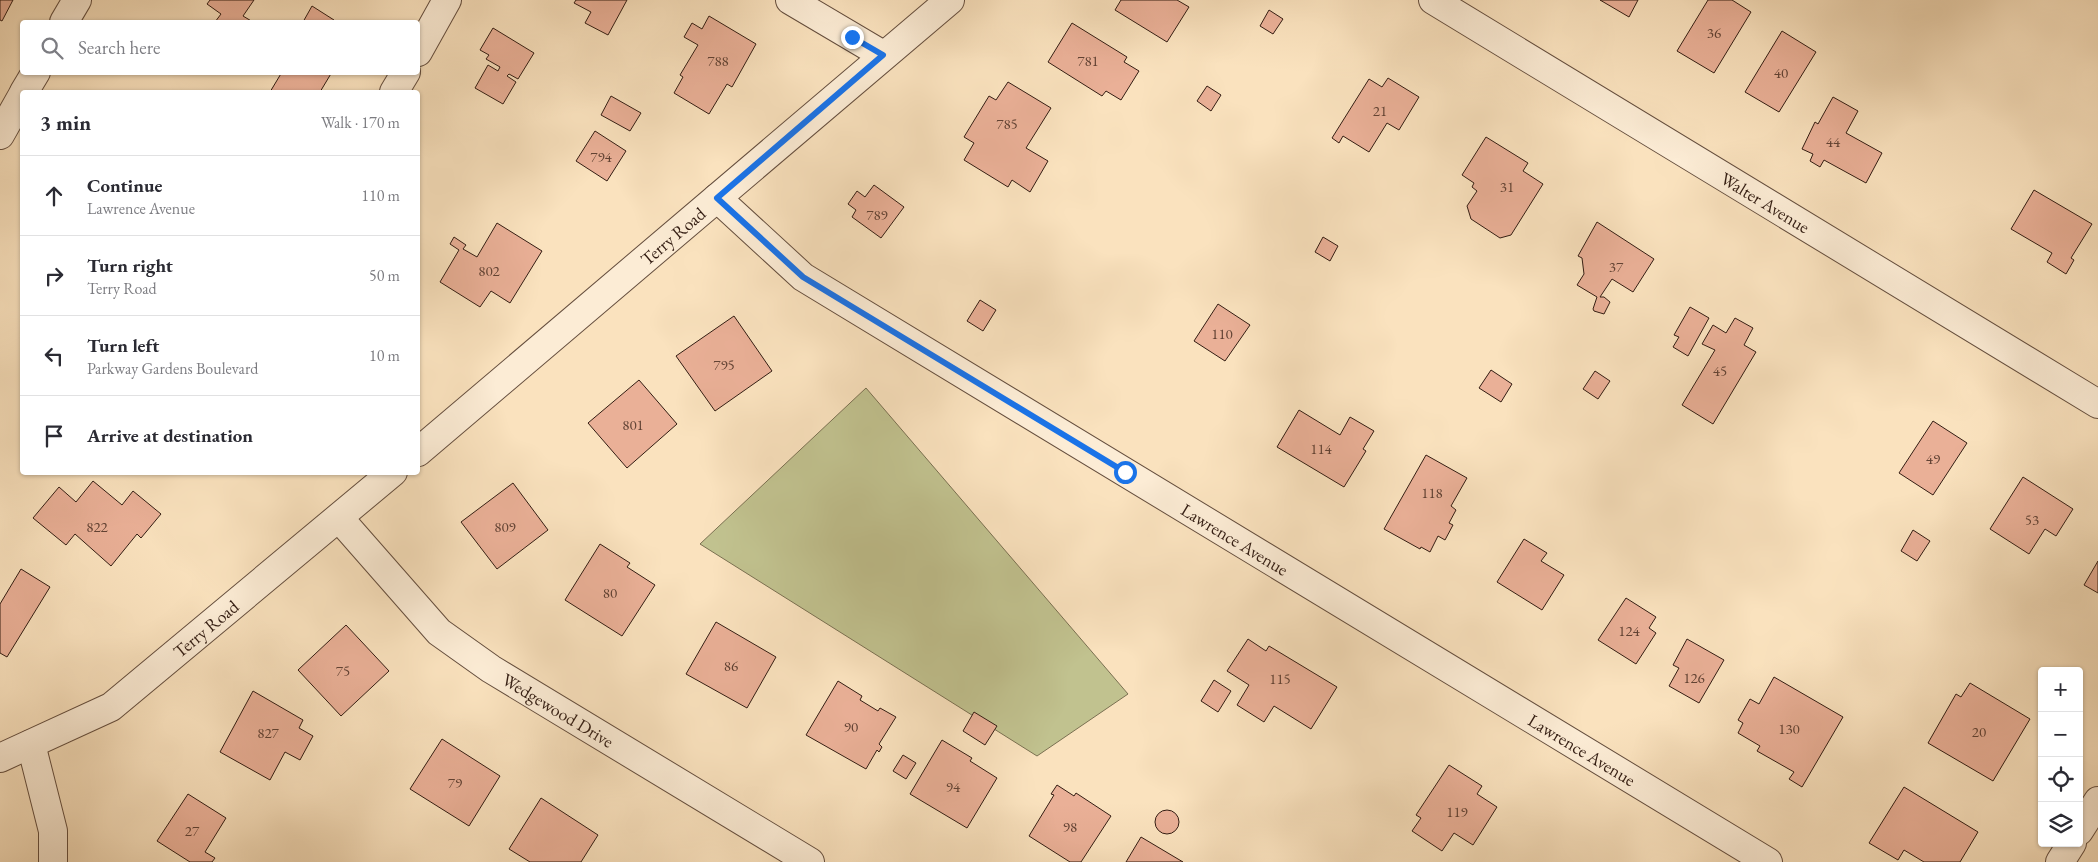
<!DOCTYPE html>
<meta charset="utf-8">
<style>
:root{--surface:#fff;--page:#f2f2f3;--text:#2b2b33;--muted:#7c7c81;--line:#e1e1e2}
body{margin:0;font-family:"EB Garamond",serif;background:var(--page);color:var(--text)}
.controls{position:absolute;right:15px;bottom:15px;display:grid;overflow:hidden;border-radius:5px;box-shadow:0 1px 4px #0004}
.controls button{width:45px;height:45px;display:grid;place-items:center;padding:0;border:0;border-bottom:1px solid var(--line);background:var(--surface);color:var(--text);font:25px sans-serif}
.stop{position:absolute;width:15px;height:15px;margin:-11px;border:4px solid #1a73e8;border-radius:50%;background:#fff}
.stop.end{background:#1a73e8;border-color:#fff;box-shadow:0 1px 5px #0008}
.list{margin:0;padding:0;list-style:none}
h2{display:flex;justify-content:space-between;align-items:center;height:65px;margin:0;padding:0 20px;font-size:21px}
h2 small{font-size:16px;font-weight:400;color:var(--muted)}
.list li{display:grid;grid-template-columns:32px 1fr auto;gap:15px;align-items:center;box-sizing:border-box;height:80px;padding:0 20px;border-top:1px solid var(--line)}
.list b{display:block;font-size:19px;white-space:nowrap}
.list p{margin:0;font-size:16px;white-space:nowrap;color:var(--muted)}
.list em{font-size:16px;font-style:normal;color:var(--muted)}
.icon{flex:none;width:28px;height:28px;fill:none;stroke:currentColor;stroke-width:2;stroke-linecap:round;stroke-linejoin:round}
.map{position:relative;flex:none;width:2098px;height:862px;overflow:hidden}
.search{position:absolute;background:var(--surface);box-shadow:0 1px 4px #0004;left:20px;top:20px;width:400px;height:55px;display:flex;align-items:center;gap:12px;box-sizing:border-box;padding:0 18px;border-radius:5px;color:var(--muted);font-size:19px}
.panel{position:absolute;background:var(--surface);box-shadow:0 1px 4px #0004;left:20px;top:90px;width:400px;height:385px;border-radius:5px}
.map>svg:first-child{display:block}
.green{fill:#c1c28f;stroke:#7a7051}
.building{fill:#eab097;stroke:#331d13}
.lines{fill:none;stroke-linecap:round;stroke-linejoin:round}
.minor-casing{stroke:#654e3e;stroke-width:30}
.minor{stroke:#fcecd5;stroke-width:28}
.route{stroke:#1a73e8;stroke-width:6}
.labels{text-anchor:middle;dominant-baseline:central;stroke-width:4;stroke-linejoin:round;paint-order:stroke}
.number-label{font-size:15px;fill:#614234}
.street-label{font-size:18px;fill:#331d13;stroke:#fcecd5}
</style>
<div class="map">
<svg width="2098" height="862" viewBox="0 0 2098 862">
<rect width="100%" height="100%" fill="#fae2be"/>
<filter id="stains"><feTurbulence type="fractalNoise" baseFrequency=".004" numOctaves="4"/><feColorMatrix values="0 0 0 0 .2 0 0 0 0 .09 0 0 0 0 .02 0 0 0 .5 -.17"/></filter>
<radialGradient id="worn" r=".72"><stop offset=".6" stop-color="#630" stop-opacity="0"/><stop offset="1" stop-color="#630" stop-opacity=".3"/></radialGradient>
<!-- green -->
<path class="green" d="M866,388L1128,694L1037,756L700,544Z"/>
<!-- building -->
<path class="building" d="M0,0H13L2,21L0,20Z
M210,0H254L243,16L253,22H215L221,14L207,4Z
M576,0H627L608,35L585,23L591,12L574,3Z
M1121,0H1177L1189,7L1167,42L1115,10Z
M1600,0H1638L1629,17Z
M1708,0H1732L1751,12L1714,73L1677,51Z
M312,6L334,20V22H303Z
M1269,10L1283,19L1273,34L1260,26Z
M709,16L756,44L732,87L727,84L709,114L674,93L683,77L680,75L698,45L684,37L692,23L702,29Z
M1072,23L1127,57L1124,62L1139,71L1121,100L1106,91L1102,96L1048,62Z
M493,28L534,53L518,79L509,74L507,76L516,82L503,104L475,88L488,65L498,71L500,67L486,59L489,55L480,50Z
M1782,31L1816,52L1779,112L1745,92Z
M282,72H332L320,92H270Z
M1388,78L1419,97L1399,130L1387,123L1369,152L1343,136L1339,143L1332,138L1369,79L1382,87Z
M1008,82L1051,108L1026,148L1048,161L1030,192L1012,180L1008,187L964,160L974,143L964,137L989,96L996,100Z
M1207,86L1221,95L1211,111L1197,101Z
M611,96L641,113L630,131L601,115Z
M1833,97L1858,111L1846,133L1882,153L1866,183L1824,160L1820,167L1810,161L1813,154L1802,149L1815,122L1818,124Z
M595,131L626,151L607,181L576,161Z
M1486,137L1528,163L1523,171L1543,184L1511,235L1500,238L1471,219L1467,206L1477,191L1472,187L1474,183L1462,175Z
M874,185L904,207L881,238L852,217L856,210L848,204L857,191L865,197Z
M2034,190L2092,224L2071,258L2074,260L2066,274L2047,262L2052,253L2011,229Z
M1597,222L1654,259L1633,292L1612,279L1600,297H1604L1610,302L1604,314L1594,311L1593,309L1597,297L1577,285L1584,274L1582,258L1578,256Z
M497,223L542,251L510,303L491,291L480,307L440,282L459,250L450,244L454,237L466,245L463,249L477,257Z
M1323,237L1338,246L1330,261L1315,252Z
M980,300L996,310L983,331L967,321Z
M1218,304L1250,325L1225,361L1194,341Z
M1690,307L1709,318L1688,356L1673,347L1679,337L1674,335Z
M734,316L772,371L715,411L676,356Z
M1735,318L1753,328L1744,345L1756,352L1713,424L1682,405L1715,350L1702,344L1713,325L1726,333Z
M1491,370L1512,384L1501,402L1479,388Z
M1595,371L1610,381L1598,399L1583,389Z
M639,380L677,424L627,468L588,423Z
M1299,410L1340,435L1350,417L1374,431L1363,449L1366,451L1344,487L1277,447Z
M1933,421L1967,443L1933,495L1899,473Z
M1426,455L1467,478L1451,506L1456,510L1449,523L1453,525L1445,540L1438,536L1430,552L1421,547L1420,549L1384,529Z
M2023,477L2073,509L2056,536L2045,529L2029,554L1990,529Z
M93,481L122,505L133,491L161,514L141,538L137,534L111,566L75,534L66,545L33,518L59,487L76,502Z
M513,483L548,530L497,569L461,522Z
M1913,530L1930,541L1917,561L1901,551Z
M1524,539L1547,553L1541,561L1564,575L1542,610L1497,582Z
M600,544L630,563L627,567L655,585L622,636L565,600Z
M2098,561V593L2084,585Z
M21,569L50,587L7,657L0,653V604Z
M1626,598L1656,617L1649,628L1656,633L1636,664L1598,640Z
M716,622L776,657L747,708L686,674Z
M346,625L389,671L341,716L298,670Z
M1248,639L1266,651L1269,646L1337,687L1311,729L1274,706L1264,722L1237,705L1249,685L1227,671Z
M1687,639L1724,660L1699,703L1669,686L1679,668L1673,665Z
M1774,677L1843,717L1802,787L1789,779L1794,772L1757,751L1760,746L1738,733L1743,723L1738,720L1750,699L1759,704Z
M1214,680L1231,691L1218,712L1201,701Z
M838,681L862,696L860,700L878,711L880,708L896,717L879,744L882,747L879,752L877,750L866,769L806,735Z
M1970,683L2030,719L1993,781L1928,743L1956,694L1961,697Z
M253,691L303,720L299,728L313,736L300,760L285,752L270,780L220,752Z
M974,712L997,726L985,745L963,731Z
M442,739L500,776L469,826L410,789Z
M942,740L972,758L970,761L997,778L967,828L910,794Z
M903,755L916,763L906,779L893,771Z
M1449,765L1482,786L1477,794L1497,807L1473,845L1454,833L1442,851L1412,831L1421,818L1416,815Z
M1057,785L1074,796L1076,793L1111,816L1081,862H1070L1029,836L1054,795L1051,794Z
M1904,787L1978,832L1960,862H1924L1904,850L1898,860L1869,843Z
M188,794L226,818L205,852L215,858L212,862H190L157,841Z
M541,798L598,835L581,862H530L509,849Z
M1155 822a12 12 0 1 1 24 0a12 12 0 1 1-24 0Z
M1141,837L1183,862H1126Z"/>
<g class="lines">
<!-- minor casing -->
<g class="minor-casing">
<g id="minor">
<path d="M790,0L883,55"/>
<path id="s1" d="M1433,0L2098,404"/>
<path d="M64,22L77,0"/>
<path d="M418,52L447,0"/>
<path d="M24,92L36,72"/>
<path d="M394,92L406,72"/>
<path d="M0,135L22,96"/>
<path id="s2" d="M717,198L803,277L1768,862"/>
<path id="s3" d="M418,452L950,0"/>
<path id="s4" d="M339,518L439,632L491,669L810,862"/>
<path d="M31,744L53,831V862"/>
<path id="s5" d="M0,758L111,707L393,472"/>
<path d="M2079,831L2098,801"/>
<path d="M2060,862L2072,843"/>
</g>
</g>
<!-- minor -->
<use href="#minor" class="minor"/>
</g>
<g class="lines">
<!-- route -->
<path class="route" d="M852,37L883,55L717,198L803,277L1125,472"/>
</g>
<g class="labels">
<!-- number labels -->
<g class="number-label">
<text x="1714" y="32">36</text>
<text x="718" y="60">788</text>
<text x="1088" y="60">781</text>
<text x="1781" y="72">40</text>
<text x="1380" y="110">21</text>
<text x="1007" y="123">785</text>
<text x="1833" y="141">44</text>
<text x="601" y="156">794</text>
<text x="1507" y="186">31</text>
<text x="877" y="214">789</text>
<text x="1616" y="266">37</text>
<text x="489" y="270">802</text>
<text x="1222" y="333">110</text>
<text x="724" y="364">795</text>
<text x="1720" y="370">45</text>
<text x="633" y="424">801</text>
<text x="1321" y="448">114</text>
<text x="1933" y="458">49</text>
<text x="1432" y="492">118</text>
<text x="2032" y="519">53</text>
<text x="97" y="526">822</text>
<text x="505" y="526">809</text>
<text x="610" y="592">80</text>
<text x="1629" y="630">124</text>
<text x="731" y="665">86</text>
<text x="343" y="670">75</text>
<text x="1694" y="677">126</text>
<text x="1280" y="678">115</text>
<text x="851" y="726">90</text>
<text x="1789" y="728">130</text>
<text x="1979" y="731">20</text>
<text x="268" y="732">827</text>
<text x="455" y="782">79</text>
<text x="953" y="786">94</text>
<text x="1457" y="811">119</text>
<text x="1070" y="826">98</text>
<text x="192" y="830">27</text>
</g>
<!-- street labels -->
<g class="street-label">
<text stroke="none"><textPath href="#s1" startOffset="389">Walter Avenue</textPath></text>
<text stroke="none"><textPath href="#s3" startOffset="334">Terry Road</textPath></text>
<text stroke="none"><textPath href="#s2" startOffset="622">Lawrence Avenue</textPath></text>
<text stroke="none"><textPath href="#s5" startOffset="245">Terry Road</textPath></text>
<text stroke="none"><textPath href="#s4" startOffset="294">Wedgewood Drive</textPath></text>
<text stroke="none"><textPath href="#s2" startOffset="1028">Lawrence Avenue</textPath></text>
</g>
</g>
<rect width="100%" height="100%" filter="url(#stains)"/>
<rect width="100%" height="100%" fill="url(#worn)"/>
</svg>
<div class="controls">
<button>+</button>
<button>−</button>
<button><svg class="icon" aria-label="locate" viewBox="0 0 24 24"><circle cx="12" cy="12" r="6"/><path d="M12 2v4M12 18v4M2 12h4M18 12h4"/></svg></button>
<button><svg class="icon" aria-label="layers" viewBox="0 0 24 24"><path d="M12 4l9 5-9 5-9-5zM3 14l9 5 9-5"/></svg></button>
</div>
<div class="stop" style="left:1125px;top:472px"></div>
<div class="stop end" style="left:852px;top:37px"></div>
<div class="search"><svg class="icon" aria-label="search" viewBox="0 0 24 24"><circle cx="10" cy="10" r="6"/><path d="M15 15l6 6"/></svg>Search here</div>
<section class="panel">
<h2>3 min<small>Walk · 170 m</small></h2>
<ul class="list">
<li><svg class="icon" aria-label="ahead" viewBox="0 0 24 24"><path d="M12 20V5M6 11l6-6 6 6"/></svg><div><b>Continue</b><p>Lawrence Avenue</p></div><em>110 m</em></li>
<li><svg class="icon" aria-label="right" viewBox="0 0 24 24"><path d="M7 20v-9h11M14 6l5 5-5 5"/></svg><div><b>Turn right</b><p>Terry Road</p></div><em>50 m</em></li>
<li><svg class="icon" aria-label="left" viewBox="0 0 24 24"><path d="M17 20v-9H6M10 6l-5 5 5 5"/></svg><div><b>Turn left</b><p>Parkway Gardens Boulevard</p></div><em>10 m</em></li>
<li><svg class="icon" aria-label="arrive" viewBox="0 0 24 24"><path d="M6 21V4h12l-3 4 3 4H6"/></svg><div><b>Arrive at destination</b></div></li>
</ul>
</section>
</div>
